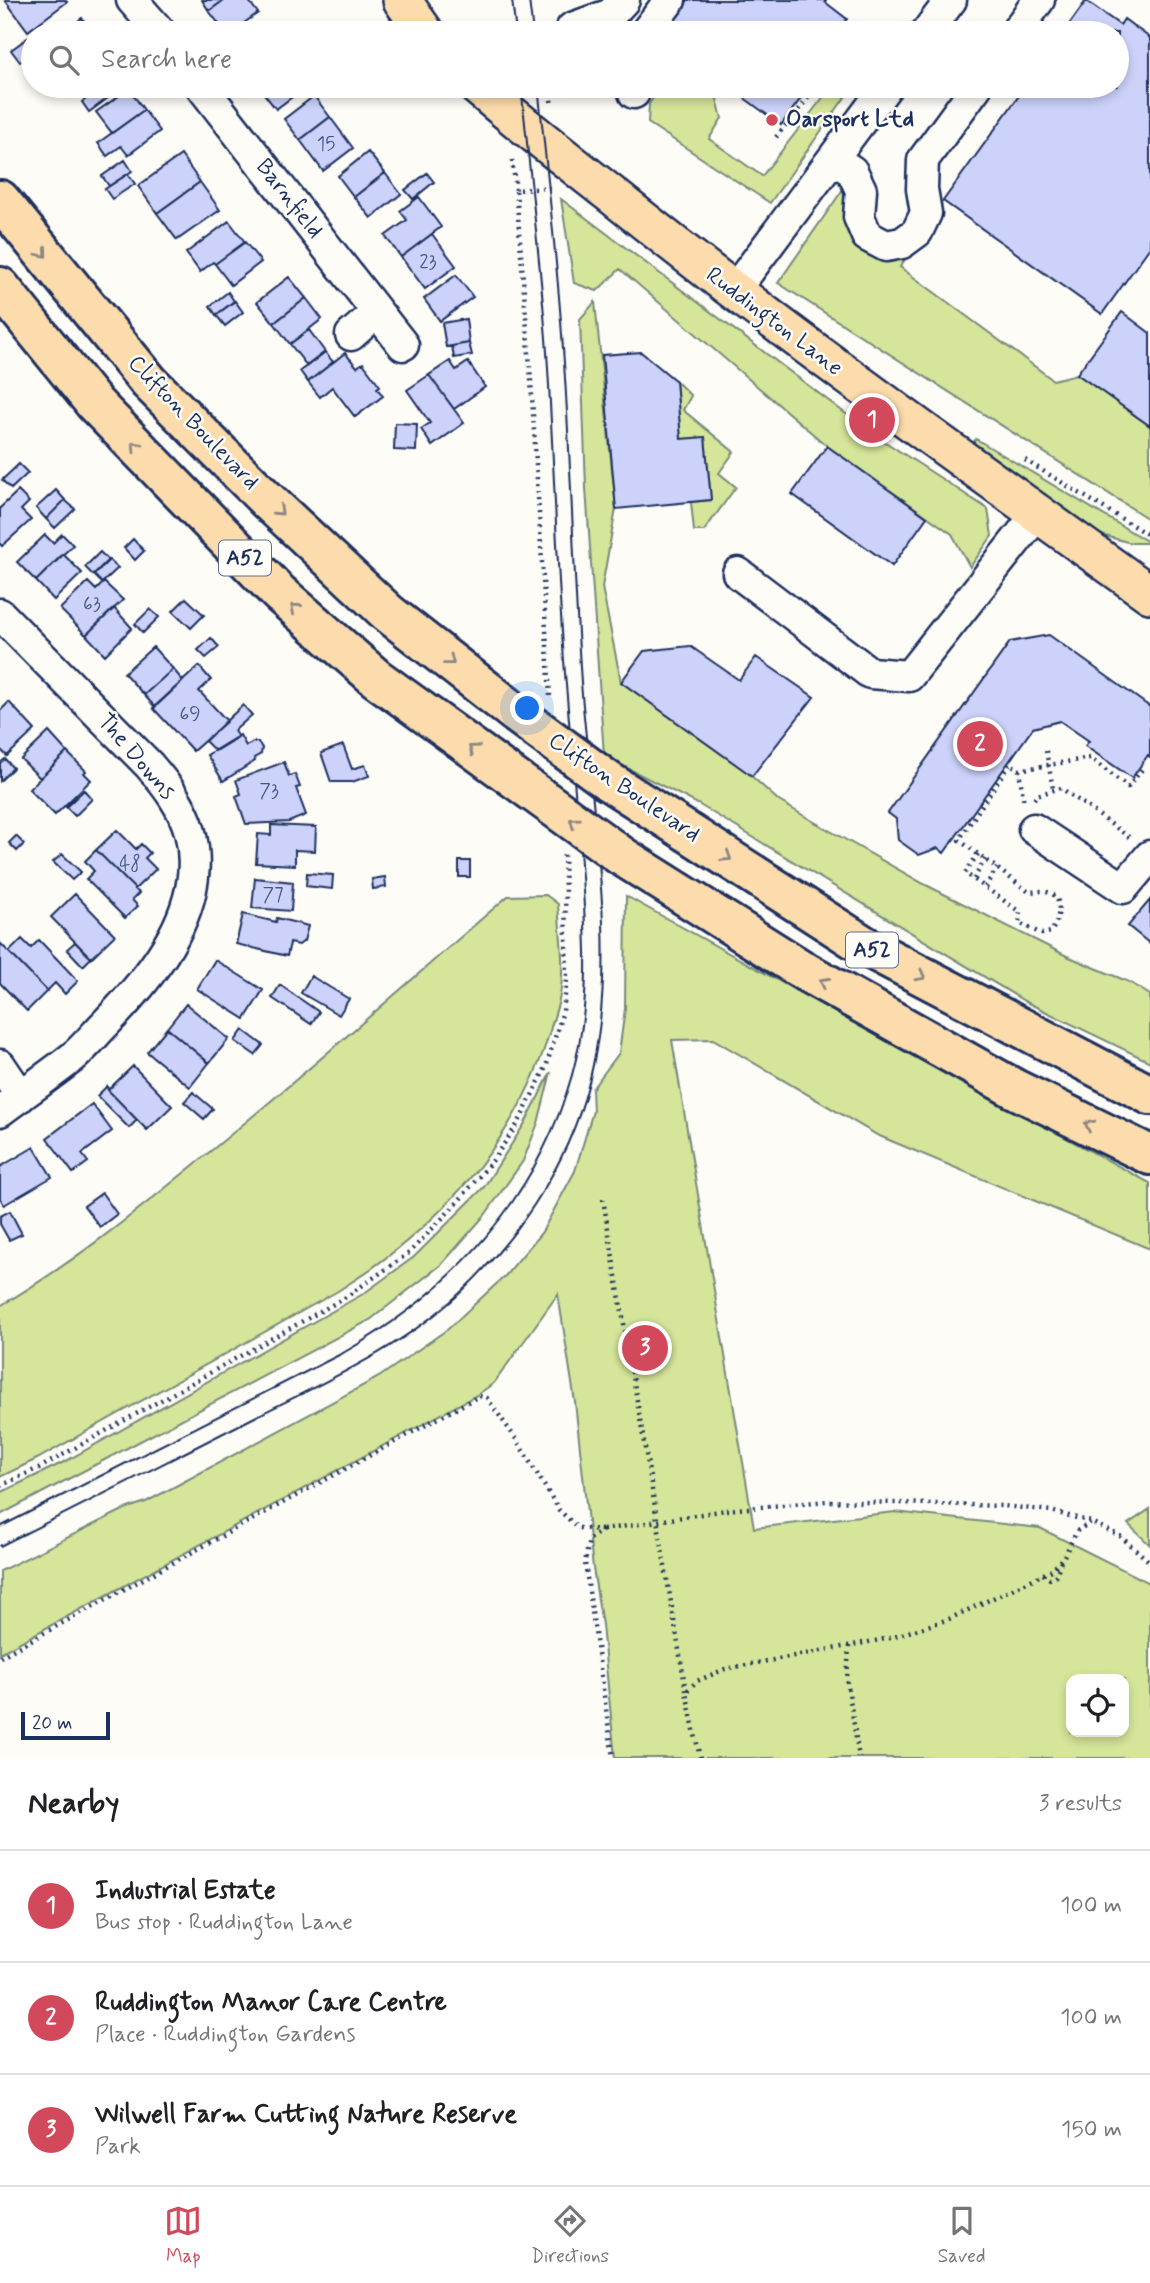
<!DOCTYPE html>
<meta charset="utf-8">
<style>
:root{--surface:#fff;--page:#f6f6f6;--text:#202124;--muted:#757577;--line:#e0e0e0;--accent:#d1495b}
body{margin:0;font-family:Mynerve,sans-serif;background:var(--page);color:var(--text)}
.controls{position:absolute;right:21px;bottom:21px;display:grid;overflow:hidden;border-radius:14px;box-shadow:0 4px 10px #0003}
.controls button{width:63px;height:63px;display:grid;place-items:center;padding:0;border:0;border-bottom:2px solid var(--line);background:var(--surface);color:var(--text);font:35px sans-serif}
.scale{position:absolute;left:21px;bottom:18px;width:89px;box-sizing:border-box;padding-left:7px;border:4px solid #1b2f5e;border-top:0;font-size:19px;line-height:24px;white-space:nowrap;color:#1b2f5e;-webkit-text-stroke:5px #fdfcf7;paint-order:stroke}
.you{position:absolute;left:528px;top:709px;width:24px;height:24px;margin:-18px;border:5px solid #fff;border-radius:50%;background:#1a73e8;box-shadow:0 0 0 10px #1a73e833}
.badge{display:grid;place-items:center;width:46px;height:46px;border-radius:50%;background:var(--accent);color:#fff;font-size:23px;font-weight:700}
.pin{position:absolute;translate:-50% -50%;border:4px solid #fff;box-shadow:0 2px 7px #0006}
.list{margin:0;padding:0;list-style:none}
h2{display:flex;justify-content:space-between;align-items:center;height:91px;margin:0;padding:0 28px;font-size:30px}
h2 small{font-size:23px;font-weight:400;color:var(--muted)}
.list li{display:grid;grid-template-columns:46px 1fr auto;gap:21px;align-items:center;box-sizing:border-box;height:112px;padding:0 28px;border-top:2px solid var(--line)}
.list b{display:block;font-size:26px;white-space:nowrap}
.list p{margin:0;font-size:23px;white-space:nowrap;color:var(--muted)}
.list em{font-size:23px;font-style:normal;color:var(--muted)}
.icon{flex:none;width:38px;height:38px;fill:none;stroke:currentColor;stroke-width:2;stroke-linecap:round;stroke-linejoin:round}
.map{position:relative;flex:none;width:1150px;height:1758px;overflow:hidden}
.search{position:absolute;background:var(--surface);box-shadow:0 4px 10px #0003;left:21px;right:21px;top:21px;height:77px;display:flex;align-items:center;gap:18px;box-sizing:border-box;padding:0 24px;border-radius:38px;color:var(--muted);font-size:26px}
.sheet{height:427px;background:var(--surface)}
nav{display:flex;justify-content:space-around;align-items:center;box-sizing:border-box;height:98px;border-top:2px solid var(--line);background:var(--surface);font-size:19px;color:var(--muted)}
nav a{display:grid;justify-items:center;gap:4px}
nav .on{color:var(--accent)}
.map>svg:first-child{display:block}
.green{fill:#d5e599;stroke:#788a7c;stroke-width:2;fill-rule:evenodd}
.building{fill:#ccd2fa;stroke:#1b2f5e;stroke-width:2}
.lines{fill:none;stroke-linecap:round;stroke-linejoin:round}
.minor-casing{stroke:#1b2f5e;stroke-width:35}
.major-casing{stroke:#1b2f5e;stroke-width:42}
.highway-casing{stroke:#1b2f5e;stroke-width:44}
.path{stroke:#1b2f5e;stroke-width:4.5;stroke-dasharray:2 5;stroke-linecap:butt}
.minor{stroke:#fdfcf7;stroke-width:30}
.major{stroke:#fcdcac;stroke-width:37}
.highway{stroke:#fcdcac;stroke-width:38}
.tram{stroke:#1b2f5e;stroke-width:2}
.highway-bridge-casing{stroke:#1b2f5e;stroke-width:44;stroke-linecap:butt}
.path-bridge{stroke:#1b2f5e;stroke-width:4.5;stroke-dasharray:2 5;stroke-linecap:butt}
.highway-bridge{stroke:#fcdcac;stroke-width:38}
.oneway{stroke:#8c8685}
.poi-dot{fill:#d1495b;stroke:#fdfcf7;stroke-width:2.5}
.labels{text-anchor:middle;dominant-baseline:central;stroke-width:5;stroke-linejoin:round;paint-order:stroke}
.number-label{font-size:19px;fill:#475885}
.shield{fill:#fdfcf7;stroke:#5f6c8c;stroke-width:2}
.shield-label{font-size:21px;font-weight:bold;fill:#1b2f5e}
.poi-label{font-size:23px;font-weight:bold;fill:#1b2f5e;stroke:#fdfcf7;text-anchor:start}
.street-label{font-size:23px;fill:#1b2f5e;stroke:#fdfcf7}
</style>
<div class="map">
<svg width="1150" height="1758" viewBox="0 0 1150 1758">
<rect width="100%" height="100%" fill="#fdfcf7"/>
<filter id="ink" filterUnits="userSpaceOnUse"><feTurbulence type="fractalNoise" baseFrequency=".0143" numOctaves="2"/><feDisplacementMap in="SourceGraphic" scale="14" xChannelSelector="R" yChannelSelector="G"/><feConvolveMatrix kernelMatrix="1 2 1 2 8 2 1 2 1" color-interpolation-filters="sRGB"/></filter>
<g filter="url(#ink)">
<!-- green -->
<path class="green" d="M662,86L707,87L717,99L722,118L709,139L762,176L832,86H853L770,203L648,123L649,104Z
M848,182L847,223L912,249L900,267L1053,380L1077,374L1150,426V520L778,283Z
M561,199L870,432L988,509L992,536L970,567L952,534L827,446L620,269L597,291L574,283Z
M595,302L616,509L602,587L621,682L747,772L779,801L811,820L924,884L1067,956L1129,982L1150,995V1062L1026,1002L698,804L604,756L586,488L580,319Z
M676,381L691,396L683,410L734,452L719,473L736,487L704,531H694L691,502L711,500L705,437L681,439Z
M976,439L1150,543H1131L1098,534L972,444Z
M546,895L558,904C560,933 565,966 560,995C558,1007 553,1019 550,1031C516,1144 436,1229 338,1291L37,1459L0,1477V1306C72,1264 136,1212 201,1159C306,1074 406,984 508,896Z
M626,896L903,1050L1150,1183V1249L877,1135L713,1039L672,1040L754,1528L895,1512L1040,1528L1150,1583V1758H615L602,1625L593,1568L575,1402L558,1294L494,1383L477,1395L0,1653V1571L125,1509L146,1502L379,1377L448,1329L506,1275L542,1232L575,1171L593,1111L592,1089L619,1053L625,1009ZM1071,1679H1124V1732H1071Z
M551,1072L538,1123L523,1161L485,1215L442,1264L370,1320L0,1515V1493L66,1461L363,1294L414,1257L484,1187L525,1123Z
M1150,1509V1545L1128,1524Z"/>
<!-- building -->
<path class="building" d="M5,0H65L67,2L28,31Z
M202,0H224L209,11Z
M224,0H248L258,13L230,33H226L209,11Z
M688,0H826L825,2L847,19L836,33H663Z
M1086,1L1120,25L1124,19L1150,38V247L1102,314L943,201L1026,86H1117V33H1063Z
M82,18L93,33H62Z
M33,34V53L20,62L11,50Z
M258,86H307L276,109Z
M728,86H810L781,125Z
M101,88L108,98L89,112L82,102Z
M129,89L144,110L112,133L96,112Z
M314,96L330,117L300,140L284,119Z
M144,110L160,131L128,155L121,146L107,156L98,143Z
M330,117L353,148L323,171L300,140Z
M368,152L385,173L354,197L338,176Z
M181,155L200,182L157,213L138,186Z
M125,160L132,171L109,186L102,176Z
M385,173L401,194L371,218L354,197Z
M427,173L434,182L413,199L405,190Z
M128,174L135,184L112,199L105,189Z
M200,182L220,210L177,240L157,213Z
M419,197L441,227L401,257L385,236L407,220L400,211Z
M229,221L245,242L215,264L213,262L200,272L186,253Z
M432,234L456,266L425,289L401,257Z
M245,242L261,262L231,285L215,264Z
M456,275L473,297L440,321L424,299Z
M289,277L306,298L274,323L257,302Z
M228,292L234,301L216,315L210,306Z
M306,298L322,319L290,344L274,323Z
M235,301L243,312L225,326L216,315Z
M1122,312L1150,333V426L1077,374Z
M466,319L469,343L446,347L442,323Z
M309,330L325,352L307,366L290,344Z
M469,343L472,355L454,358L452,346Z
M325,352L333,362L308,382L300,371Z
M641,352L676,381L681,439L705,437L711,500L616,509L602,355Z
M345,353L357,367L363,363L380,386L377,388L383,396L355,417L332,387L320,397L308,382Z
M450,361L456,370L468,362L485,387L454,409L429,375Z
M429,375L464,423L432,446L421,429L430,423L407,390Z
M395,423L417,424L416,451L394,450Z
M827,446L927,517L892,566L792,494Z
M19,464L28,473L11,489L2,480Z
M56,490L65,500L46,519L36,508Z
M18,491L29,502L21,510L31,520L2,546L0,544V508Z
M65,500L75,509L55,528L46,519Z
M62,534L73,545L36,581L17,562L45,535L53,543Z
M133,539L144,551L135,560L124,548Z
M100,552L108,560L93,575L85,567Z
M63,554L82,573L54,600L36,581Z
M109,560L118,568L102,583L94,575Z
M88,582L96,590L104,582L123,600L86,635L60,609Z
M186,598L204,615L191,628L173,611Z
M114,608L132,628L105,655L86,635Z
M150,609L159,617L143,633L135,624Z
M1049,635L1150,707V757L1148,755L1132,778L1085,746L1089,741L1060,721L1033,728L944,853L938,848L919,855L898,840L896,819L888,813L1010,642Z
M211,638L219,647L206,658L198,650Z
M690,646L739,680L756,657L814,697L752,776L621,682L644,651Z
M153,647L173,669L144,695L124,673Z
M199,666L211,680L199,691L227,721L193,751L153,708Z
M173,669L183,681L155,707L144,695Z
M9,702L35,730L7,756L0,749V711Z
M243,705L252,715L234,731L238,737L215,751L205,741Z
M49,732L67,752L40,778L21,759Z
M240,735L246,746L253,742H258L262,748L261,754L254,758L255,761L223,781L207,755Z
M343,745L352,769L365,765L369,776L352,782H331L321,753Z
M67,752L86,771L84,773L91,780L55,815L29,789Z
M5,759L13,768L0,781V763Z
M284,762L289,776L295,774L300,787L296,788L306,815L289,822L246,824L236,796L241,794L236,780Z
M84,790L92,799L75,816L66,807Z
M271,825L316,827L315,851L295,850V865L256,863L258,834L271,835Z
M117,830L136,849L141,844L150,853L145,858L156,869L135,889L96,850Z
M16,836L24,844L17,851L9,843Z
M96,850L139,893L132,900L138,906L125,918L86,879L94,871L85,861Z
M62,854L81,872L72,880L53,862Z
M459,861H470V877H459Z
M307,873L333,875L332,889L306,886Z
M385,877L386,887L373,889L372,879Z
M255,878L293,882L291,911L252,908Z
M75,894L115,935L91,958L51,917Z
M1150,900V944L1128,926Z
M243,914L276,922L277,918L308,926L304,941L299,945L290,943L287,956L236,944Z
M22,939L31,948L39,940L78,981L65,994L55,983L47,991L9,952Z
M75,942L91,958L83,966L67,949Z
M0,943L47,991L27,1011L0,983Z
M215,960L263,990L245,1019L197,989Z
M311,976L349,999L339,1015L301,993Z
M280,985L319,1012L311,1024L272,998Z
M186,1004L229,1039L209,1063L167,1028Z
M167,1028L209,1063L190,1087L147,1052Z
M243,1030L263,1045L255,1055L235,1041Z
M133,1066L172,1106L147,1130L108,1090Z
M107,1086L108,1090L137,1120L129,1128L97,1096Z
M193,1092L213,1109L204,1119L184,1102Z
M92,1104L112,1131L82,1154L88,1162L73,1173L47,1138Z
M34,1147L52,1177L4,1205L0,1198V1167Z
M102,1193L117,1214L100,1227L84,1206Z
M10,1211L22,1234L9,1240L0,1224V1216Z"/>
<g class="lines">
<!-- minor casing -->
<g class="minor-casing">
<path id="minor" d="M132,0L161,33
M572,28L611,14L624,0
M645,33L670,0
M926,33L951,0
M1015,33L1039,0
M201,86L403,345
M634,93L636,86
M833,159L852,171L861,190L859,217L867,236L886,246L902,243L917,232L926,213L922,189L923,160L977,86
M733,292L887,86
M351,335L377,312
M738,573L870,673L909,676L1038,513
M0,614L149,765C166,785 183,806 190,832C209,906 154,974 106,1023C95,1034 85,1047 73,1057C49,1076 24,1093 0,1111
M1034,829L1123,888L1150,856
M0,1065L21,1096"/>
</g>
<!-- major casing -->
<g class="major-casing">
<path id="major" d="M402,0L425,33
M477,86C521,124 567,160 613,196C787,336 969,464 1150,594"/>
</g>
<!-- highway casing -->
<g class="highway-casing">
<path id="highway" d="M0,200L149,382L268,501L388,613L517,714
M0,287L95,404L279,593L376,678L529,789
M608,781L865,946L1150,1095
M620,855L804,971L1015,1089L1150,1155"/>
</g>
<!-- path -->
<path class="path" d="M549,86L552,106
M776,137L818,86
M512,160L516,190
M550,188L516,190L531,380L550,696
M1025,460L1150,536
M1046,751L1053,789
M1019,770L1090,758L1128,787L1144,767
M1034,799L1037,795L1061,788L1129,837
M978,854L965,873L1020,912L1019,923L1042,934L1051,932C1058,922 1066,896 1047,892C1042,890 1035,892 1029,892L959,840L1010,763L1019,770L1024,804
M974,879L985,859
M985,887L997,868
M603,1199L686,1691
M0,1486L41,1467L346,1297L409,1253L456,1204L493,1160L519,1122L546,1067L563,1011L567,979L564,854
M726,1510L827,1501L1004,1506L1051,1511L1091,1522L1120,1536L1150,1562
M603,1530L589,1539L585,1563L613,1758
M1043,1574L1050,1579L1056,1575L1061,1562
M849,1646L847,1680L859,1758
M0,1657L479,1396L487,1398L516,1439L559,1510L578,1528L603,1530
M700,1758L686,1692L697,1681L725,1669L890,1638L949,1619L1052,1570L1063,1558L1077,1531L1091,1522"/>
<!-- minor -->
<use href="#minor" class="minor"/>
<!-- major -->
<use href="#major" class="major"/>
<!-- highway -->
<use href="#highway" class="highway"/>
<!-- tram -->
<path class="tram" d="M512,0L516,33
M529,0L533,33
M0,1527L343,1353C453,1291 537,1198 572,1075C593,999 586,928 580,851C575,792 570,732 565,673C556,562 554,450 546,338C539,254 530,170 521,86
M0,1546C85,1504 170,1460 255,1417C326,1381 402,1348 460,1293C525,1231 575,1153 593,1065C619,944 590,805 581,682C573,567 571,450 562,335C556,252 547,169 538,86"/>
<!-- highway-bridge casing -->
<g class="highway-bridge-casing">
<path id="highway-bridge" d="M517,714L608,781
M529,789L620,855"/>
</g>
<!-- path-bridge -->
<path class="path-bridge" d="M603,1530L726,1510"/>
<!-- highway-bridge -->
<use href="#highway-bridge" class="highway-bridge"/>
</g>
<!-- one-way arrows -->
<defs><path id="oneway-chevron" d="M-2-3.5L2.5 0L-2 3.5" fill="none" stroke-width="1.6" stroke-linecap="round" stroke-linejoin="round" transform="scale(1.75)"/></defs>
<g class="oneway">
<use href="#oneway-chevron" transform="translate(43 253) rotate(50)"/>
<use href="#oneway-chevron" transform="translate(136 446) rotate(-134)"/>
<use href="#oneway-chevron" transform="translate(279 511) rotate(43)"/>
<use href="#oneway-chevron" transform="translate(295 608) rotate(-139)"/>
<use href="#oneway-chevron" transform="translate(450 661) rotate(38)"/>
<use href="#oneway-chevron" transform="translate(473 749) rotate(-144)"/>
<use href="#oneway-chevron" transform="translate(574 822) rotate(-144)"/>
<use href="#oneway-chevron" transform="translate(727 857) rotate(33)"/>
<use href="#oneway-chevron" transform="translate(921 976) rotate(28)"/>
<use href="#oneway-chevron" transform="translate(824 982) rotate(-151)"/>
<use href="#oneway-chevron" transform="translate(1089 1125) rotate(-154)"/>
</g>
</g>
<!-- markers -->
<circle class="poi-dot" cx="772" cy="120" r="7"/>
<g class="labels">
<!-- number labels -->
<g class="number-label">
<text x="326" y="144">15</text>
<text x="428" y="262">23</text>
<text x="92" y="604">63</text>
<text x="190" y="714">69</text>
<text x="269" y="791">73</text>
<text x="130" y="864">48</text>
<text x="273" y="895">77</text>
</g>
<!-- shield labels -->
<g class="shield">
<rect x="219" y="540.5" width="52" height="35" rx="5"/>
<rect x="846" y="932.5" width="52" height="35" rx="5"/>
</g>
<g class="shield-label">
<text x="245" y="558">A52</text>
<text x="872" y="950">A52</text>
</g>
<!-- poi labels -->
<g class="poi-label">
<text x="786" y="120">Oarsport Ltd</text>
</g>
<!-- street labels -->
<g class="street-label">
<text transform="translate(289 199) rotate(52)">Barnfield</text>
<text transform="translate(774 322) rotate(37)">Ruddington Lane</text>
<text transform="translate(193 423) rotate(46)">Clifton Boulevard</text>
<text transform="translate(136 757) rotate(49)">The Downs</text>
<text transform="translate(624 788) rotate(34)">Clifton Boulevard</text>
</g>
</g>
</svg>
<div class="controls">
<button><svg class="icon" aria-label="locate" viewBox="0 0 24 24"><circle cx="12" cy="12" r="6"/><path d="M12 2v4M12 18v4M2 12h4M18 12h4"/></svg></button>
</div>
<div class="scale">20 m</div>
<div class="you"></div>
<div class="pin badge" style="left:872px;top:420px">1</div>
<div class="pin badge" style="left:980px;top:744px">2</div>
<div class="pin badge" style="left:645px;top:1348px">3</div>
<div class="search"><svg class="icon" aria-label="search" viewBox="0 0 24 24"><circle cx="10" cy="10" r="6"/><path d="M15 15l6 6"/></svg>Search here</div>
</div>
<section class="sheet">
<h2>Nearby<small>3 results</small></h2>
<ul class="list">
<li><span class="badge">1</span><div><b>Industrial Estate</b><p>Bus stop · Ruddington Lane</p></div><em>100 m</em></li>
<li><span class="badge">2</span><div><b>Ruddington Manor Care Centre</b><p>Place · Ruddington Gardens</p></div><em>100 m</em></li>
<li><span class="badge">3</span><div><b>Wilwell Farm Cutting Nature Reserve</b><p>Park</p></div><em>150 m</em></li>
</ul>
</section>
<nav>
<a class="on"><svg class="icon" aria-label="map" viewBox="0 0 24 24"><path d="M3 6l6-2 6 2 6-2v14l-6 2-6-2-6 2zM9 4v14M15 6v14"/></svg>Map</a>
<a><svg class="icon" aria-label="directions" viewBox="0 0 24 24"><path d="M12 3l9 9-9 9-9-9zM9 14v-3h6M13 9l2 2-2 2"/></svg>Directions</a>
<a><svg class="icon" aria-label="saved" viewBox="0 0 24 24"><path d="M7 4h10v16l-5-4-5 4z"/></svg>Saved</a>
</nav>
